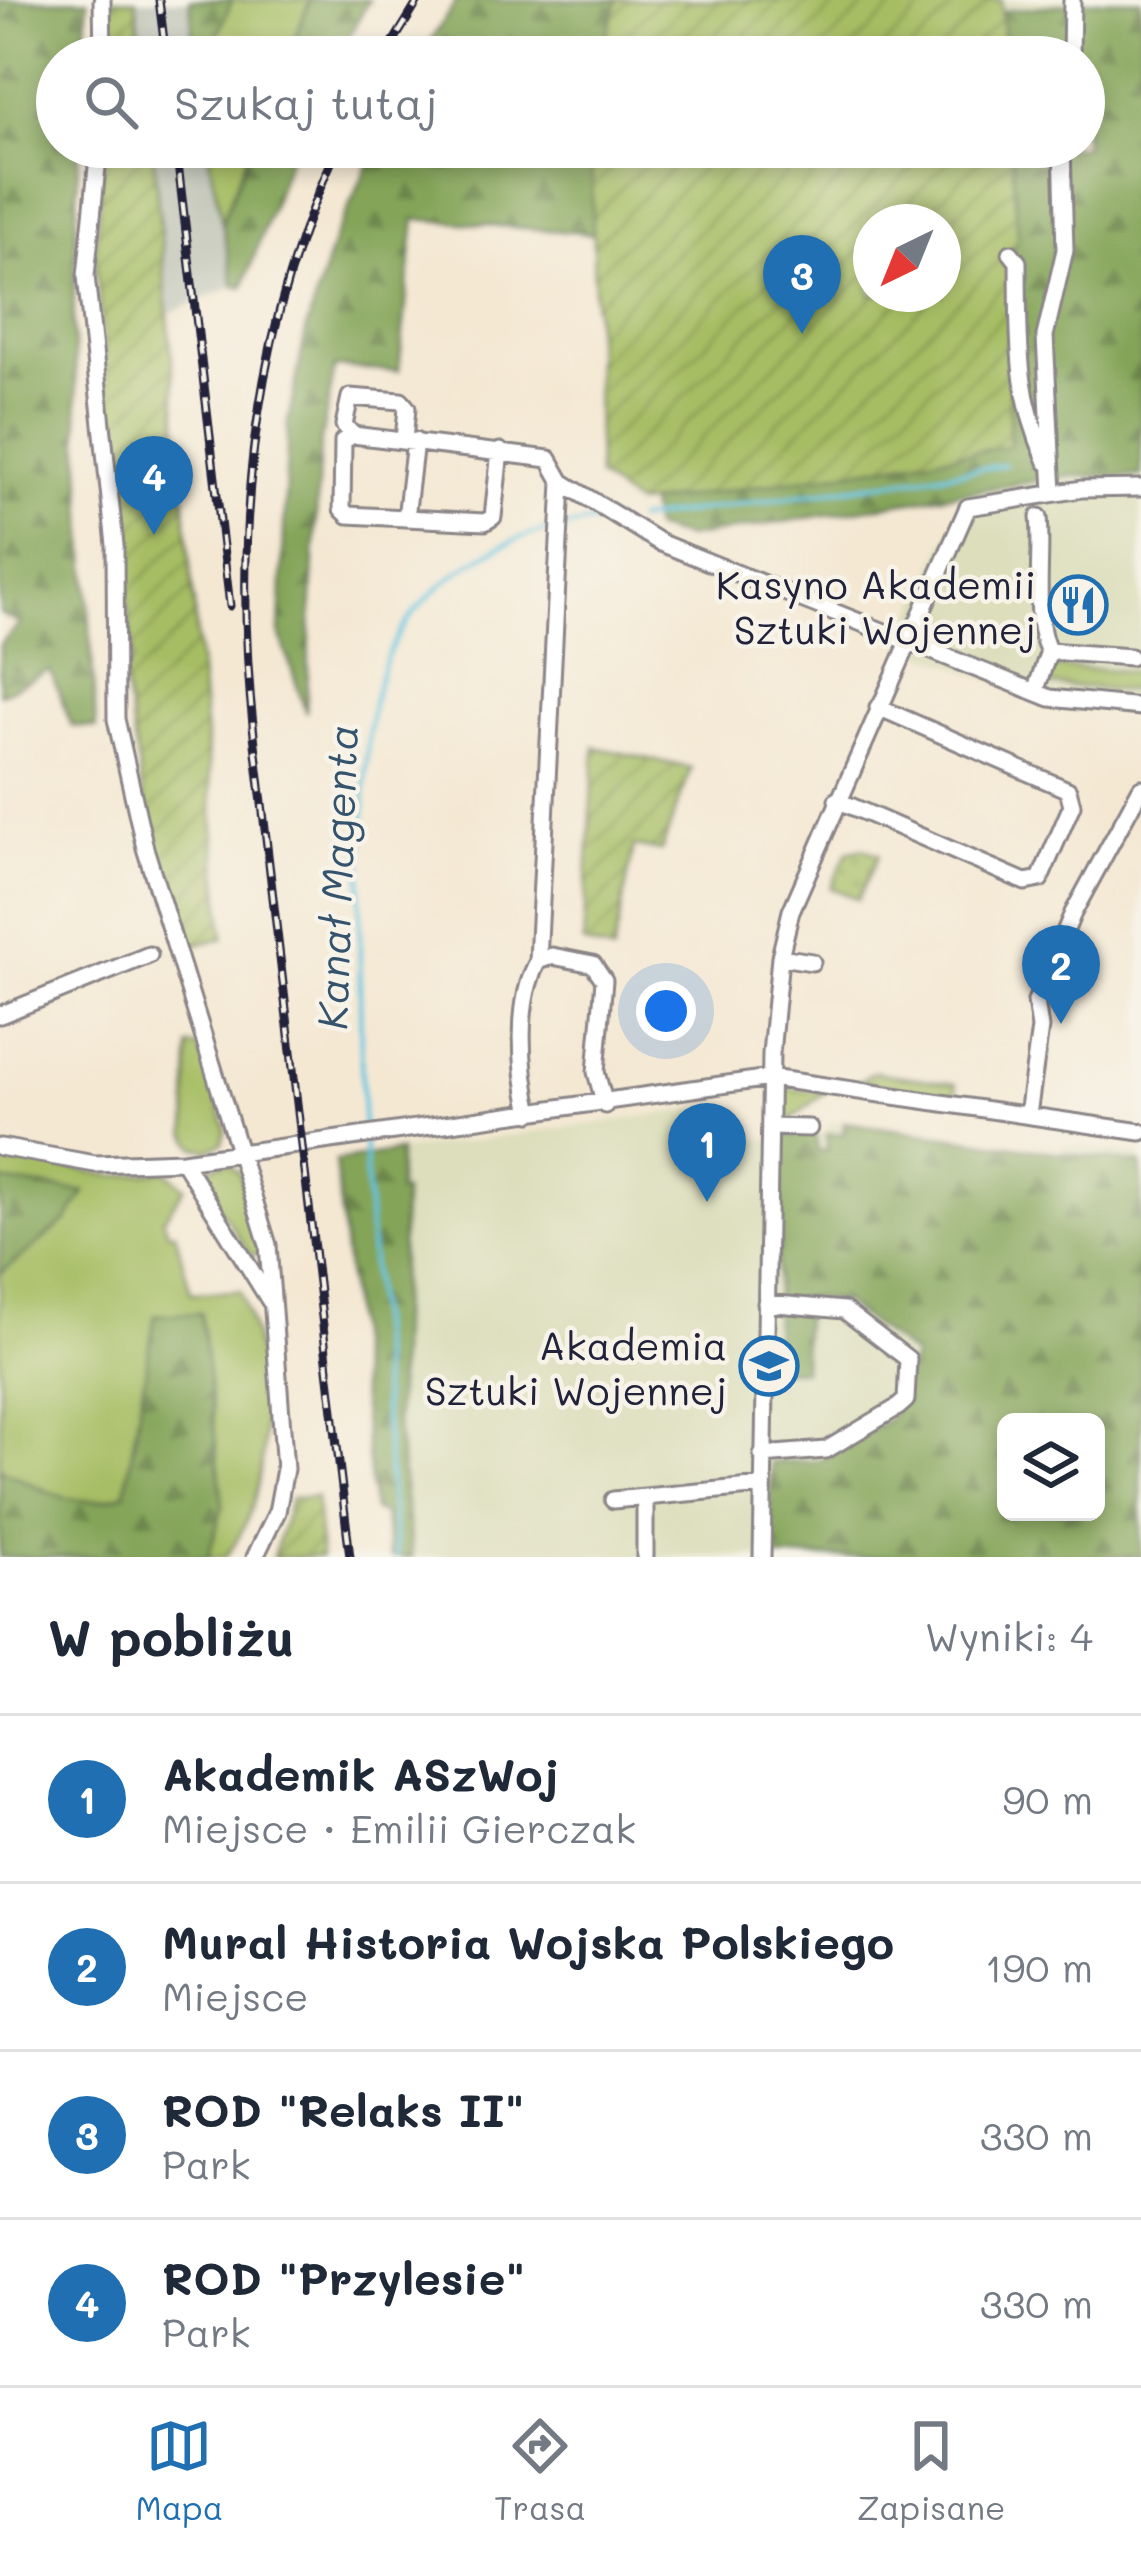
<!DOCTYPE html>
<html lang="pl">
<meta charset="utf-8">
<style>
:root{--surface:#fff;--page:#f2f2f3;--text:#1f2937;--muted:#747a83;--line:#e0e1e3;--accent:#1f6fb2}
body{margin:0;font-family:Mali,sans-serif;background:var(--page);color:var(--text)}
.controls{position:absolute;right:36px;bottom:36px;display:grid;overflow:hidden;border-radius:18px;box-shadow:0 6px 18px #0003}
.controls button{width:108px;height:108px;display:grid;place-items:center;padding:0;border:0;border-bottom:3px solid var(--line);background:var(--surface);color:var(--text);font:60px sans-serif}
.compass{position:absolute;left:853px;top:204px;width:108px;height:108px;border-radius:50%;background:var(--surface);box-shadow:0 6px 18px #0003;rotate:223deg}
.you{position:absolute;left:666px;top:1011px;width:42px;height:42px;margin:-30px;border:9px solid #fff;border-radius:50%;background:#1a73e8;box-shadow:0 0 0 18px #1a73e833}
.badge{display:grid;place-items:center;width:78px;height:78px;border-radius:50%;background:var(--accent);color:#fff;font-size:39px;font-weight:700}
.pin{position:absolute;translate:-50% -99px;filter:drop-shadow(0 3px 6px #0008)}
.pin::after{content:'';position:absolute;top:63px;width:42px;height:36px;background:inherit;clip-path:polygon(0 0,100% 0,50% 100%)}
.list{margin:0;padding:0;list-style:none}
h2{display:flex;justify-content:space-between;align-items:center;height:156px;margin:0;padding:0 48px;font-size:51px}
h2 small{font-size:39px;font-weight:400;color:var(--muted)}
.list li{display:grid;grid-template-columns:78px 1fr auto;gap:36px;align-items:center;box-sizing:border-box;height:168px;padding:0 48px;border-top:3px solid var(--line)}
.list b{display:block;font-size:45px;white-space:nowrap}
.list p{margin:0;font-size:39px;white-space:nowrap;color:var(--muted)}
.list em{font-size:39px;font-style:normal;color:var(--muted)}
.icon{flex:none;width:66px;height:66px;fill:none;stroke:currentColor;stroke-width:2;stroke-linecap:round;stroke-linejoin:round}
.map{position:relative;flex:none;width:1141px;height:1557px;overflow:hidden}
.search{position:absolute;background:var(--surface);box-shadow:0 6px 18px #0003;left:36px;right:36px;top:36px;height:132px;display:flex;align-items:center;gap:30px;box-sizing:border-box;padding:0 42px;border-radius:66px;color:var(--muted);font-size:45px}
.sheet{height:828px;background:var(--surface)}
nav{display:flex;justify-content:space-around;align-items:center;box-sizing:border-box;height:168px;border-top:3px solid var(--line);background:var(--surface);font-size:33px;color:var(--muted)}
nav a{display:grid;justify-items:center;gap:6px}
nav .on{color:var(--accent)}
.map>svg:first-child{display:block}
.built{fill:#dcdebc;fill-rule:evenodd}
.railway{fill:#c2c6b9}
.grass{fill:#a6bd63;stroke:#64704f;stroke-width:3}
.forest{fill:url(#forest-firs);stroke:#53634a;stroke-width:3;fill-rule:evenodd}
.park{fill:url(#park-dots);stroke:#64704f;stroke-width:3}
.garden{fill:url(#garden-furrows);stroke:#64704f;stroke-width:3;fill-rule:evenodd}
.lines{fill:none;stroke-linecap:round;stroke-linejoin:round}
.stream{stroke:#62c5e0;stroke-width:4.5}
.minor-casing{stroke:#8b8587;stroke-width:21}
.minor{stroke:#fff;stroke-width:15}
.rail-casing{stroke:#22223b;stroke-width:9}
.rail{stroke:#f7f3e8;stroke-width:4.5;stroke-dasharray:14;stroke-linecap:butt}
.labels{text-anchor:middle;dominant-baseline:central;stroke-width:9;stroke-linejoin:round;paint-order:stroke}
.poi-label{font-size:39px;fill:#22223b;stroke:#f7f3e8;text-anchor:end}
.water-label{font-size:42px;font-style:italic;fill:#35536d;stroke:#f7f3e8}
</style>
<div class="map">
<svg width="1141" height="1557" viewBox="0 0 1141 1557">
<defs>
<pattern id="forest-firs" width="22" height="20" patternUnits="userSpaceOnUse" patternTransform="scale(3)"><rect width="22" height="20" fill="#84a459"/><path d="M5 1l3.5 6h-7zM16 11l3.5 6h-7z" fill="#6c854b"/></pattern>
<pattern id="park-dots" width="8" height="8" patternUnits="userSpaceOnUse" patternTransform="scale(3)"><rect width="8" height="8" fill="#a6bd63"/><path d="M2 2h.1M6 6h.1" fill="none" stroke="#879953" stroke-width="1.8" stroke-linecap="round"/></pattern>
<pattern id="garden-furrows" width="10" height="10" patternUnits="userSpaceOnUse" patternTransform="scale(3)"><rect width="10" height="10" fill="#a6bd63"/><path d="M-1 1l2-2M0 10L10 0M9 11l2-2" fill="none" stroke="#879953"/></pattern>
</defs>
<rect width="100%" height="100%" fill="#f7f3e8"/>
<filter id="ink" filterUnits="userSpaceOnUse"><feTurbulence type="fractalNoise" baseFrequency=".00833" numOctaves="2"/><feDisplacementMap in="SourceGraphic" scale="24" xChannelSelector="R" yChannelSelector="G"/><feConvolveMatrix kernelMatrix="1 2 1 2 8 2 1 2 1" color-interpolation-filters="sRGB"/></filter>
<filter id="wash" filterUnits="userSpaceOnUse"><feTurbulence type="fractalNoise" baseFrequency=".004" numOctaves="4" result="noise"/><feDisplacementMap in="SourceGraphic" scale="48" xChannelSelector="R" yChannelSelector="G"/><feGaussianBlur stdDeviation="2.7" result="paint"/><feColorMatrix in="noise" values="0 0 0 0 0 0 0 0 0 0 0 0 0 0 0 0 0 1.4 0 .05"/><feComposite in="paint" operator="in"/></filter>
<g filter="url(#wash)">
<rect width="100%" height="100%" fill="#f4e8d3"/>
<!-- built -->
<path class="built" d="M1001,0H1141V712L1051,704L900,645L965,493L1037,481L1009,446L1011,251L1018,237L1011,147H1084V57H1005Z
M725,1105L743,1108L745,1141L828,1133V1122H844L1060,1156L1061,1143L1141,1155V1557H412L396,1419L399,1151ZM1006,1422H1096V1512H1006Z"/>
<!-- railway -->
<path class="railway" d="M136,0H190L194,57H142Z
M153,147H207L234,286L170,313Z"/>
<!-- grass -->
<path class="grass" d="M232,0H310L287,57H209Z
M207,147H251L222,222Z
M1051,667L1136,672L1141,691L1051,685L1046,681Z
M189,1047H199L226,1128L222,1143L209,1150L195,1147L187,1133Z
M873,1072L956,1084L957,1096L859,1081Z
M785,1088L825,1092L787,1123L776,1120V1101Z
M0,1156L116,1176L166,1171L185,1187L163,1220L169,1233L175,1232L191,1293L240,1291C270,1366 279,1492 225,1557H0Z
M228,1162L239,1172L262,1250L257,1255H250L203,1182L207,1168Z"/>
<!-- forest -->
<path class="forest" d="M0,0H88L84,57H57V147H79L73,325L96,728L72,726L50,670L0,694V644L20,624L0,614Z
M190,0H232L209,57H194Z
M310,0H369L337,57H287Z
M457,0H617L601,57H420Z
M1102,0H1141V476H1064L685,538L653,528L649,503L1009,446L1011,251L1018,237L1011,147H1084V57H1005L1002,11Z
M251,147H293L243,288L234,286L222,222Z
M377,147H591L595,234L415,219L399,371L335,367L320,445L306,713L280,634L288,422L307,326L335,236Z
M844,1122L1141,1164V1557H770L771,1462L819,1461L891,1418L914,1356L841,1301L804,1297L803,1370L773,1369L782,1135L815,1133L818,1151H827V1134H843ZM1006,1422H1096V1512H1006Z
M399,1151L398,1192H403L396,1419L412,1557H390L384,1515L373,1510L335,1161Z
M0,1181L85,1192L67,1220L0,1274Z
M201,1313L223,1506L208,1557H0V1468C44,1490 77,1513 125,1493L155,1315Z"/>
<!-- park -->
<path class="park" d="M863,848L879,855L858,899L831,888L847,852Z"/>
<!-- garden -->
<path class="garden" d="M108,0H136L142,57H109Z
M617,0H1001L1005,57H601Z
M104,147H153L224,938L187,947L152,850L123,673L133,660L95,256Z
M591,147H1011L1018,237L1011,251L1009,446L635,505L598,477ZM871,222H943V294H871Z
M595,747L691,768L661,851L634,846L613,953L583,943Z
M316,1497L321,1557H273L291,1498Z"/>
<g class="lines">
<!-- stream -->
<path class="stream" d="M637,520L1004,465
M566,527L613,519
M396,1557C376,1317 351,1079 363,838C367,770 362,694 399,634C431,582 496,540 554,529"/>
</g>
</g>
<g filter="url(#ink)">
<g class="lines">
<!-- minor casing -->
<g class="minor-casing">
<path id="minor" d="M102,0L103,57
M1071,57L1072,0
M99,147L86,276L115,545L116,719L145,848L268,1245L285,1469L277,1512L255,1557
M1011,253L1018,262C1019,338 1015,392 1047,462
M353,435L343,441L342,509L348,515L406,518L415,441
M404,440L407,408L401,401L350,397L344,425L353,435L549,459L562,482L661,543L1050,698L1141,707
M1053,493L1045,336L1065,250L1062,147
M1039,517C1043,553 1032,624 1049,651
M406,518L485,522L493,517L500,451
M1035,692L1049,651L1130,657
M837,800L1025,882L1040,879L1072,805L1068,790L878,707
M780,957L812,962
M538,961L562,482
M0,1015L149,955
M531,1113C521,1069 515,1003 538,961L552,956L593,964L604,980L596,1072L605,1105
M1028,1115L1040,1028L1036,1001L1073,913L1141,788
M770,1127L809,1128
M0,1147L95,1164L183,1161L770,1078L1141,1132
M183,1161L270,1301
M762,1455L826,1450L898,1407L906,1400L908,1359L844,1310L766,1303
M645,1498V1557
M613,1500L762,1486
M762,1557L771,1054L780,957L791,911L968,507L1082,489L1141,488"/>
</g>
<!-- minor -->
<use href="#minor" class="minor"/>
<!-- rail casing -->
<g class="rail-casing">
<path id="rail" d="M159,0L166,57
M384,57L419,0
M176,147L230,606
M338,147C252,332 232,534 254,735L350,1557"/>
</g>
<!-- rail -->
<use href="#rail" class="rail"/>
</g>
</g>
<!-- icons -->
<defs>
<g id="restaurant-ring" transform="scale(3)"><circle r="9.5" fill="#f7f3e8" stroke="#1f6fb2" stroke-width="1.5"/><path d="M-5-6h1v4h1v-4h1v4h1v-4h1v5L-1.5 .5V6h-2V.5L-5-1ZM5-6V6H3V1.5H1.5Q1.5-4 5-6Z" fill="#1f6fb2"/></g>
<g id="university-ring" transform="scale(3)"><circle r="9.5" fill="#f7f3e8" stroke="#1f6fb2" stroke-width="1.5"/><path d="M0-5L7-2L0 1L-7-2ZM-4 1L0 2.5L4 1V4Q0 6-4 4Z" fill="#1f6fb2"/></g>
</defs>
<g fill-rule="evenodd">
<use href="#restaurant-ring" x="1078" y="605"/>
<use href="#university-ring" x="769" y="1366"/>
</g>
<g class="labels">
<!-- poi labels -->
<g class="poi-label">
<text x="1036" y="583">Kasyno Akademii<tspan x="1036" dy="45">Sztuki Wojennej</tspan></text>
<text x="727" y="1344">Akademia<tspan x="727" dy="45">Sztuki Wojennej</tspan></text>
</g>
<!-- water labels -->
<g class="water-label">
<text transform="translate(336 877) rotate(-88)">Kanał Magenta</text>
</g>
</g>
</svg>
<div class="controls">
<button><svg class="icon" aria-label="layers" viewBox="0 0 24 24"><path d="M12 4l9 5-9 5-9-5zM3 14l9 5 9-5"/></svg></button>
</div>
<svg class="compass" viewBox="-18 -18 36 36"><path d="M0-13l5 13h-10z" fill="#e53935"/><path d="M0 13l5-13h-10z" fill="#747a83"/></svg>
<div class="you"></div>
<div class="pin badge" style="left:707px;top:1202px">1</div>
<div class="pin badge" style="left:1061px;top:1024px">2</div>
<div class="pin badge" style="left:802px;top:334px">3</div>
<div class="pin badge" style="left:154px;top:535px">4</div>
<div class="search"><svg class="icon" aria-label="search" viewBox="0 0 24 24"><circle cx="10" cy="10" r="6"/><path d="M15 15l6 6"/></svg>Szukaj tutaj</div>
</div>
<section class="sheet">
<h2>W pobliżu<small>Wyniki: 4</small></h2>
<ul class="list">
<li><span class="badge">1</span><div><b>Akademik ASzWoj</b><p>Miejsce · Emilii Gierczak</p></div><em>90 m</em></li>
<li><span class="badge">2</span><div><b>Mural Historia Wojska Polskiego</b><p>Miejsce</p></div><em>190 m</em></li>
<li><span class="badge">3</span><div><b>ROD &quot;Relaks II&quot;</b><p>Park</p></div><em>330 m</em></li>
<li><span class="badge">4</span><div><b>ROD &quot;Przylesie&quot;</b><p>Park</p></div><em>330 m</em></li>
</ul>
</section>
<nav>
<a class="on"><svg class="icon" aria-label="map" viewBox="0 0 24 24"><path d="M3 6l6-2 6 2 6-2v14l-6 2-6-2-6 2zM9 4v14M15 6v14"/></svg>Mapa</a>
<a><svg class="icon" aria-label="directions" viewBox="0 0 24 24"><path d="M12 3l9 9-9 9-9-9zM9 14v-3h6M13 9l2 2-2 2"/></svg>Trasa</a>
<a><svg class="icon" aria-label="saved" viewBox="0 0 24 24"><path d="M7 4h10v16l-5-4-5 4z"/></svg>Zapisane</a>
</nav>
